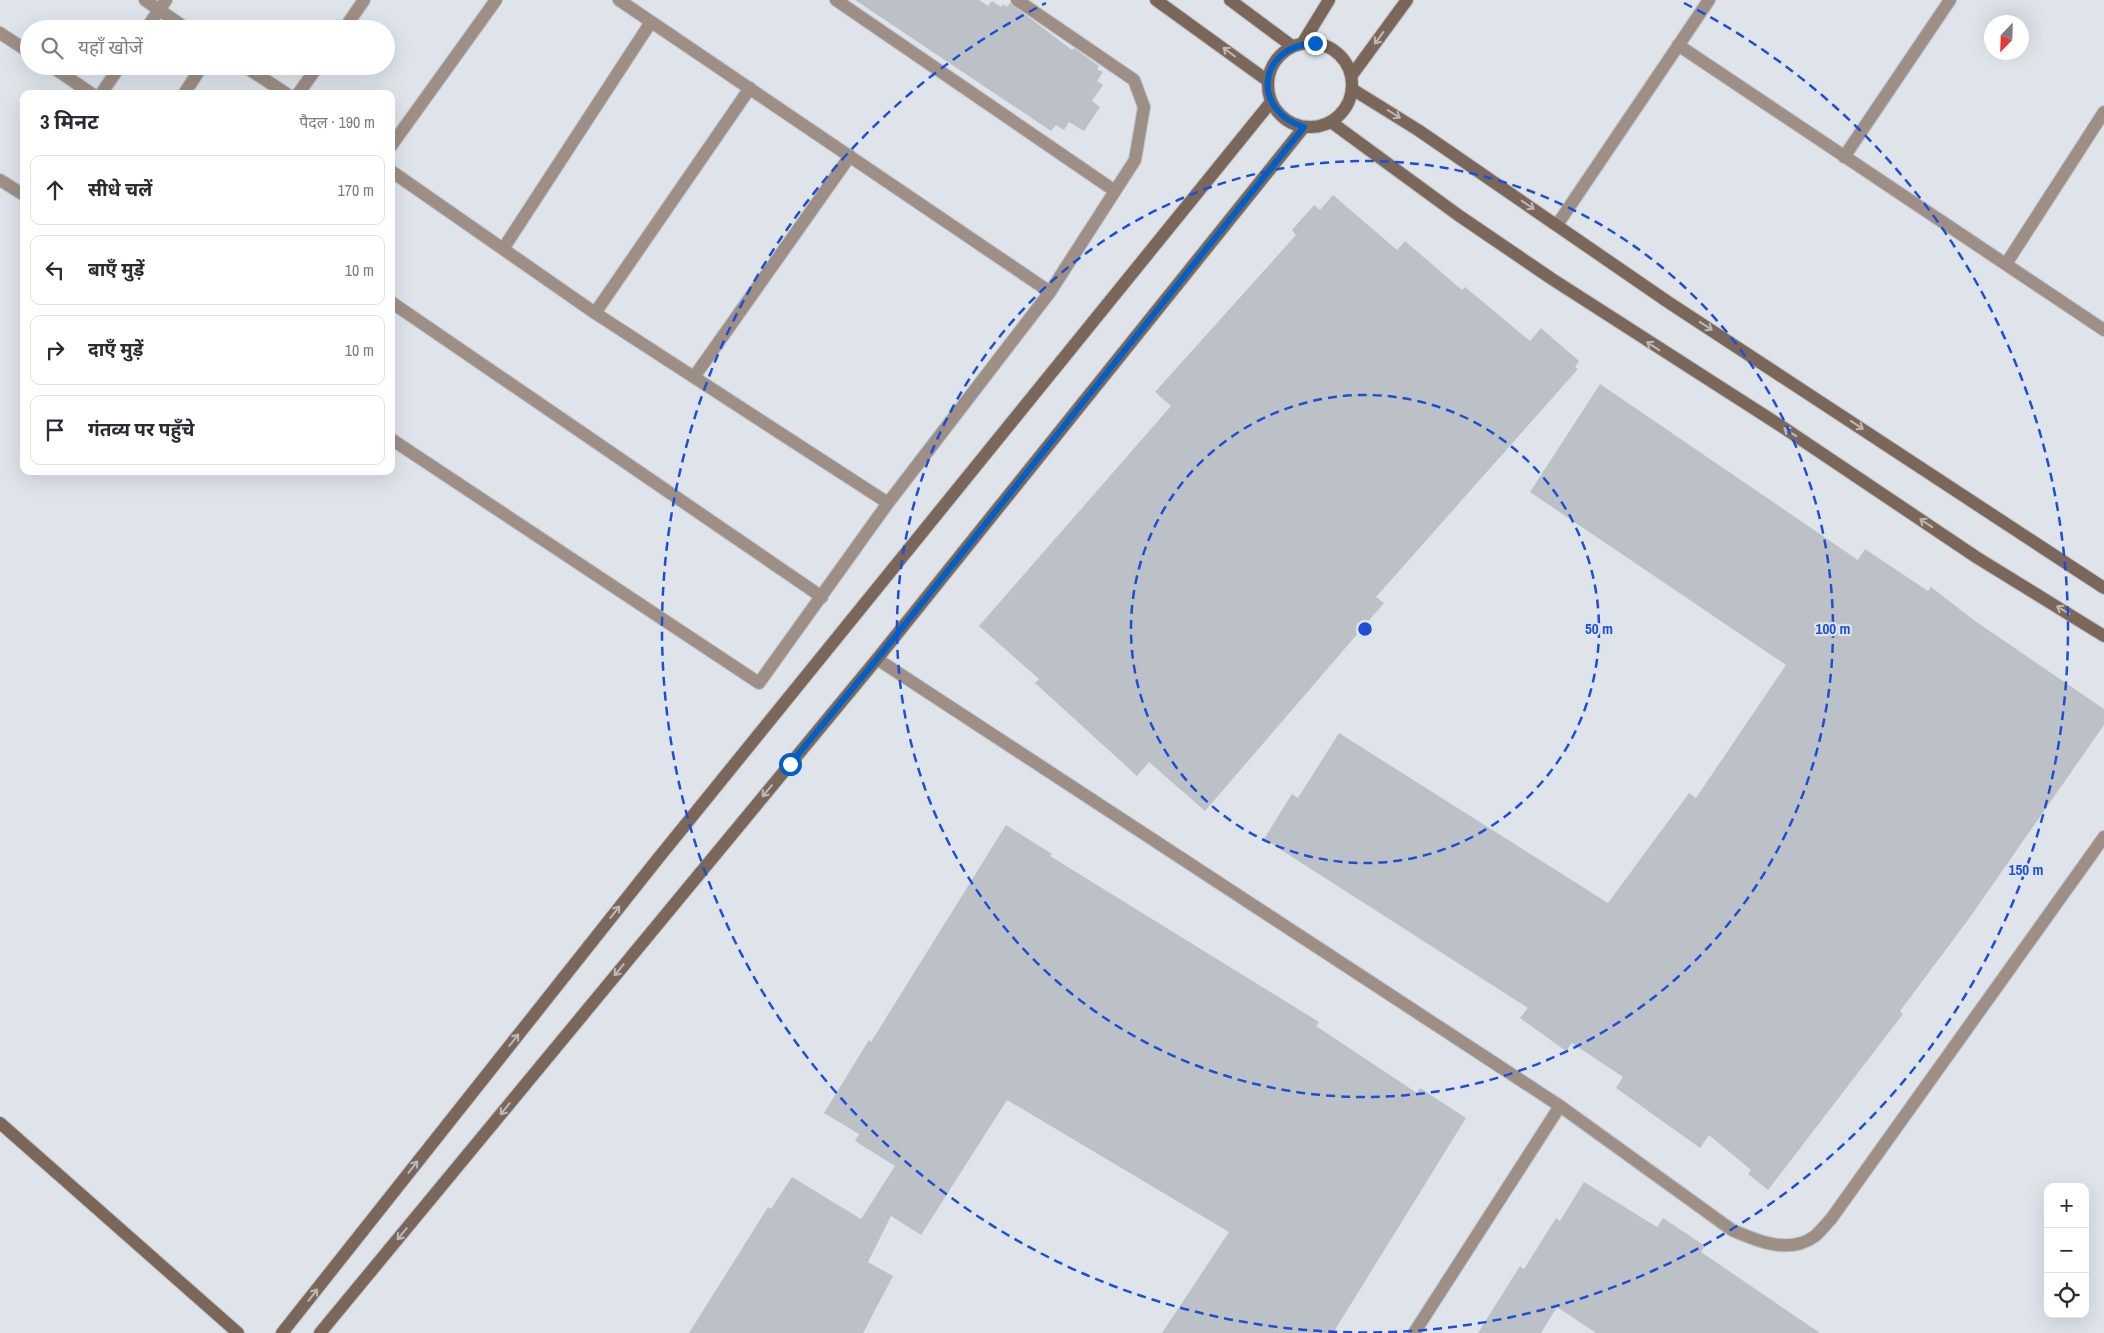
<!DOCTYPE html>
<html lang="hi">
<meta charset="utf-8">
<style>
:root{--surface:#fff;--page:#f2f2f3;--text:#2b2b33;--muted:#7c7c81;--line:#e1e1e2}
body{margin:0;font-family:"Archivo Narrow","Noto Sans Devanagari",sans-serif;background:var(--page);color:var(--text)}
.controls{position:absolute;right:15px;bottom:15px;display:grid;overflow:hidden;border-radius:10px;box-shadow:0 5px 20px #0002}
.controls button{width:45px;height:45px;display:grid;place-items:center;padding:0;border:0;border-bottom:1px solid var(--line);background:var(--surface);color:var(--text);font:25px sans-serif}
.compass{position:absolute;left:1984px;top:15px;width:45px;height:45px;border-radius:50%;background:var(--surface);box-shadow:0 5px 20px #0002;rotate:203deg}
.stop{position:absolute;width:15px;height:15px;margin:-11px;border:4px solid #0060c9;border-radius:50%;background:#fff}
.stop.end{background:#0060c9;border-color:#fff;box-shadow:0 1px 5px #0008}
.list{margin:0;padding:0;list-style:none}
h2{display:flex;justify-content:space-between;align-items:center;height:65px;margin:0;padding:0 20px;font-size:21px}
h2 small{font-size:16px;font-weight:400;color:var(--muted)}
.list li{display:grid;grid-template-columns:32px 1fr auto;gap:15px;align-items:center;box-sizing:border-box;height:70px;margin:0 10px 10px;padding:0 10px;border:1px solid var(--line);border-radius:10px}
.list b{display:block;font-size:19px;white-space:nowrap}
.list em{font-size:16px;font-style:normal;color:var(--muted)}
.icon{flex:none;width:28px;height:28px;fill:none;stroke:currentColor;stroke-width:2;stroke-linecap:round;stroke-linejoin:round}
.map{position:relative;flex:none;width:2104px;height:1333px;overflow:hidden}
.search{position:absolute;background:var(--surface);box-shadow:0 5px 20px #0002;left:20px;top:20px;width:375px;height:55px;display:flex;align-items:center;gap:12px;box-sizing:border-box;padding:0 18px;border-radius:28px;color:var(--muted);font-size:19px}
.panel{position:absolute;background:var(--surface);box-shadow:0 5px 20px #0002;left:20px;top:90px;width:375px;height:385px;border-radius:10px}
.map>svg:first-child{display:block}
.building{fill:#bbc1c7}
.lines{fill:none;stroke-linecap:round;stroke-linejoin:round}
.street-casing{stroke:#bcc2c7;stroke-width:14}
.secondary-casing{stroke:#bcc2c7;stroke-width:14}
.street{stroke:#9d8f85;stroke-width:12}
.secondary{stroke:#7b6759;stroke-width:12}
.oneway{stroke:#bbb8b7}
.route{stroke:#0060c9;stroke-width:6}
.ring{fill:none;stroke:#1d4ed8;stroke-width:2.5;stroke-dasharray:9 6}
.centre{fill:#1d4ed8;stroke:#dee4ea;stroke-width:2.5}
.ring-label{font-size:15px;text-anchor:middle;font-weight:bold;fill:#1d4ed8;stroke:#dee4ea;stroke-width:4.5;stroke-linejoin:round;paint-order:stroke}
</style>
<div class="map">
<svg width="2104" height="1333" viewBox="0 0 2104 1333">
<rect width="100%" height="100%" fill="#dee4ea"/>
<!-- building -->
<path class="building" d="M855,0H979L988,6L992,1L1001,7L1003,4L1007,7L1010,3L1072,50L1074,48L1099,66L1097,69L1103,72L1097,81L1103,85L1092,101L1100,107L1084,131L1069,122L1064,130L1056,125L1051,131Z
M1333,195L1397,250L1405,241L1462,290L1465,287L1530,341L1541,328L1579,361L1575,367L1578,369L1376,597L1384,603L1205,811L1149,762L1137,776L1035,683L1039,679L979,626L1171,406L1155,392L1296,235L1292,230L1314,205L1320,210Z
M1600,384L1858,560L1865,549L1928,591L1931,587L1975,621L2104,709V725L1968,920L1900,1011L1903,1014L1768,1190L1748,1174L1751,1170L1709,1135L1700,1148L1616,1088L1623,1077L1572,1043L1566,1051L1520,1018L1528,1008L1264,839L1292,794L1298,798L1339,733L1608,903L1689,793L1696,798L1786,665L1530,492Z
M1006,825L1052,854L1050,856L1319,1022L1316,1026L1417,1093L1420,1088L1466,1118L1333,1333H1162L1229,1232L1007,1100L921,1235L891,1216L868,1262L893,1276L863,1333H689L768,1207L771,1209L792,1177L861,1219L895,1166L855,1141L859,1134L824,1113L869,1040L871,1042Z
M1584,1182L1657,1227L1663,1218L1705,1246L1701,1252L1820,1333H1596L1557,1307L1541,1333H1478L1520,1266L1524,1269L1556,1218L1560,1221Z"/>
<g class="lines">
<!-- street casing -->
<g class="street-casing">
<path id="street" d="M145,0L187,29
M619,0L1050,292
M836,0L1115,191
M146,29L166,0
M344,29L364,0
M0,33L29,52
M1678,45L2104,330
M51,66L92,94
M244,66L287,94
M101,94L120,66
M184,94L202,66
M298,94L318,66
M391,146L496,0
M1844,157L1950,0
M391,171L595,313L888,503L1050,292L1135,160L1144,107L1134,80L1017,0
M0,180L24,195
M1557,225L1709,0
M503,249L651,22
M2006,264L2104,112
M391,302L822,597
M595,313L750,88
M694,377L850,156
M391,439L759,683L888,503
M877,659L1560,1106L1732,1230C1757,1241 1790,1255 1815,1236C1821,1231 1826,1224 1831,1219L2104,837
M1414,1333L1560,1106"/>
</g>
<!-- secondary casing -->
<g class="secondary-casing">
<path id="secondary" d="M1156,0L1268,81
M1230,0L1292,46
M1268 85a42 42 0 1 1 84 0a42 42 0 1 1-84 0Z
M1302,44L1329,0
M1352,75L1407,0
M1352,89L1418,130L1668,302L2104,588
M1331,122L1458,215L1552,279L1784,428L1976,557L2104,636
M0,1123L238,1333
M282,1333L656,861L1271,102
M320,1333L877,659L1304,127"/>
</g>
<!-- street -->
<use href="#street" class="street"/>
<!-- secondary -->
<use href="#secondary" class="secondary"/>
</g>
<!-- one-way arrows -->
<defs><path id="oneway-shaft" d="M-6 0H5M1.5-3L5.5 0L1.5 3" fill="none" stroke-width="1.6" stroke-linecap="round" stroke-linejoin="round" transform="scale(1.25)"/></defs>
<g class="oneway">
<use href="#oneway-shaft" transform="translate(1379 38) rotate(126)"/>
<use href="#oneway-shaft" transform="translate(1229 52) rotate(-143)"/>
<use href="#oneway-shaft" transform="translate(1394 114) rotate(32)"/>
<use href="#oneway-shaft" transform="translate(1528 205) rotate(34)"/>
<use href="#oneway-shaft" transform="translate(1706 326) rotate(33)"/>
<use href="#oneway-shaft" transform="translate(1653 346) rotate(-147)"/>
<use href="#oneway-shaft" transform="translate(1857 425) rotate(33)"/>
<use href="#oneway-shaft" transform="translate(1790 432) rotate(-146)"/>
<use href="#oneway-shaft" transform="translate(1926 523) rotate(-146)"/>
<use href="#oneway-shaft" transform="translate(2063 610) rotate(-148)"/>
<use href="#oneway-shaft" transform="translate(767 791) rotate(130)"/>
<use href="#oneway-shaft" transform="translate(615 912) rotate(-52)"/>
<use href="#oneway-shaft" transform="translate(619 970) rotate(129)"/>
<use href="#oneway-shaft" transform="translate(514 1040) rotate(-52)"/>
<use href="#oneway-shaft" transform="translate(505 1109) rotate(129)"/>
<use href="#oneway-shaft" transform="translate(413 1167) rotate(-52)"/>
<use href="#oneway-shaft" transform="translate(402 1234) rotate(129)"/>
<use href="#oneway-shaft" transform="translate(313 1295) rotate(-52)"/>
</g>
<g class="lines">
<!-- route -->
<path class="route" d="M790,764L877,659L1304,127C1250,110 1258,46 1315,43"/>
</g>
<!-- distance rings -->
<g class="ring">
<circle cx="1365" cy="629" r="234"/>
<circle cx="1365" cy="629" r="468"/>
<path d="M1684 3A703 703 0 1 1 1046 3"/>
</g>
<circle cx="1365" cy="629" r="8" class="centre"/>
<g class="ring-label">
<text x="1599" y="634">50 m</text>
<text x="1833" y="634">100 m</text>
<text x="2026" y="875">150 m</text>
</g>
</svg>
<div class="controls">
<button>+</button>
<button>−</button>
<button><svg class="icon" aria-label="locate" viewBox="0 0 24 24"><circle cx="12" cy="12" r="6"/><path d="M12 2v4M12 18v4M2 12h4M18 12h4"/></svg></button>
</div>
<svg class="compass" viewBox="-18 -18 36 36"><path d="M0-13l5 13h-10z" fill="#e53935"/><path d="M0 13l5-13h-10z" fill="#7c7c81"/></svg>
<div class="stop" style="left:790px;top:764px"></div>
<div class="stop end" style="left:1315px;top:43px"></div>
<div class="search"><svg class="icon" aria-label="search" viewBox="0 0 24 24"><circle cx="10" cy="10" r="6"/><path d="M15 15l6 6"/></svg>यहाँ खोजें</div>
<section class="panel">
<h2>3 मिनट<small>पैदल · 190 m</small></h2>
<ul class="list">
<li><svg class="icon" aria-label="ahead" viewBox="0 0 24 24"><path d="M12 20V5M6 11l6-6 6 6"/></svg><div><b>सीधे चलें</b></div><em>170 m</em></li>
<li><svg class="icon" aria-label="left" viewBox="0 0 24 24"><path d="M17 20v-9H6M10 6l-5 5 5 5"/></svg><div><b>बाएँ मुड़ें</b></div><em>10 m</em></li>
<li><svg class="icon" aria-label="right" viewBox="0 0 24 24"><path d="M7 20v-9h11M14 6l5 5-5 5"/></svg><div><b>दाएँ मुड़ें</b></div><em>10 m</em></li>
<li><svg class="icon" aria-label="arrive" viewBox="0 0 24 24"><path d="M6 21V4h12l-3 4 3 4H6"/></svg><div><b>गंतव्य पर पहुँचे</b></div></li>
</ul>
</section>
</div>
